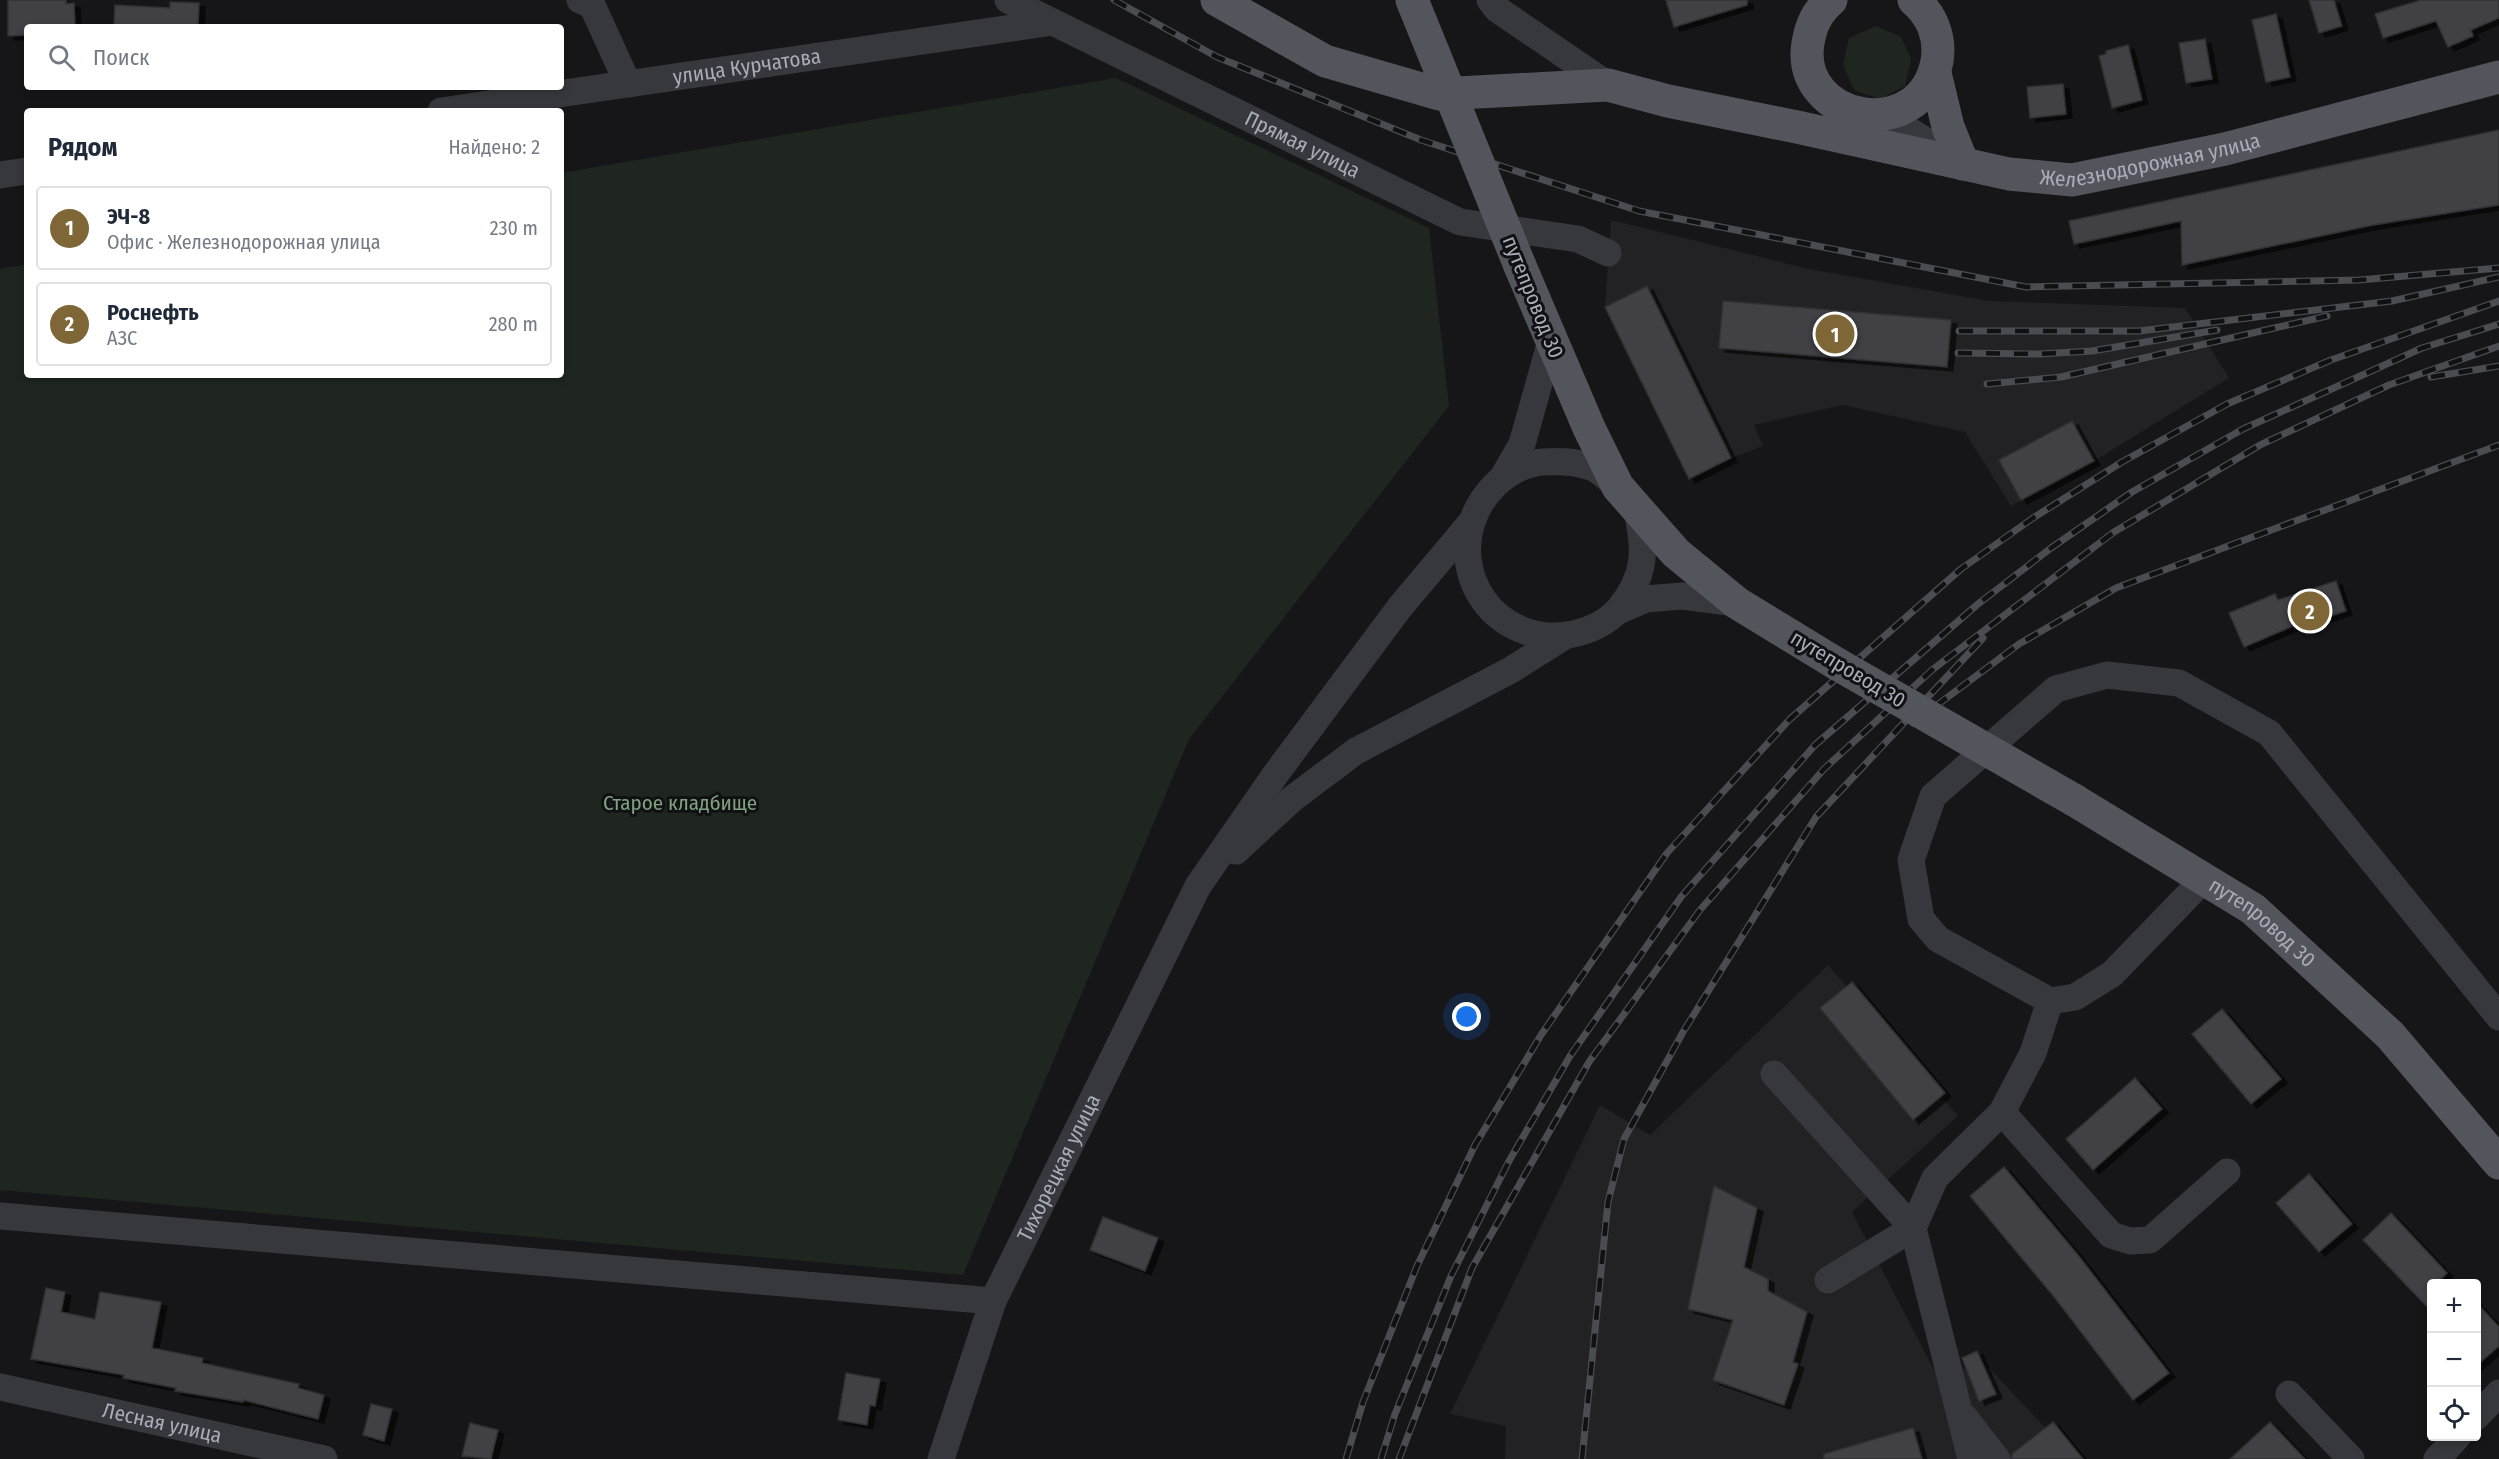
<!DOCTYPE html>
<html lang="ru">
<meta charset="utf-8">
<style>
:root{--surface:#fff;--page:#f6f6f7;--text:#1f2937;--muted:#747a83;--line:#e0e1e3;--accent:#7e6636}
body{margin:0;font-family:"Fira Sans Condensed",sans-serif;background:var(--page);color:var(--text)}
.controls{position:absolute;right:18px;bottom:18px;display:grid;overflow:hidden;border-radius:6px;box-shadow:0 3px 9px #0003}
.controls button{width:54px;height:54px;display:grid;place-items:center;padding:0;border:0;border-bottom:2px solid var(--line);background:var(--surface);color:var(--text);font:30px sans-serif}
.you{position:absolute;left:1467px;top:1017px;width:21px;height:21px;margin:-15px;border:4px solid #fff;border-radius:50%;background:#1a73e8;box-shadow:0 0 0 9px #1a73e833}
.badge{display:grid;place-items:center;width:39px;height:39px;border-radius:50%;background:var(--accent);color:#fff;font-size:20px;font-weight:700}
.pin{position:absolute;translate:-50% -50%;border:3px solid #fff;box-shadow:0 2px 6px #0006}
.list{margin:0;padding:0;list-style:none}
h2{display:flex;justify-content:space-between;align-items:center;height:78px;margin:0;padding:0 24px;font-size:26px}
h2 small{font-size:20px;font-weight:400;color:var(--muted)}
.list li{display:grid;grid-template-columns:39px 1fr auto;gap:18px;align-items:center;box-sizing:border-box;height:84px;margin:0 12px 12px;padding:0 12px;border:2px solid var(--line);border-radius:6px}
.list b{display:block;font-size:22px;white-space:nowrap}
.list p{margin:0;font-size:20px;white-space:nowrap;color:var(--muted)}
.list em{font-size:20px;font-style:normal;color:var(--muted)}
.icon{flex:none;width:33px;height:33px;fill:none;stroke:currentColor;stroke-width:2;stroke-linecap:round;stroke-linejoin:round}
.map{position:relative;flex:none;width:2499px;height:1459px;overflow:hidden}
.search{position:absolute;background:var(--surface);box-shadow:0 3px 9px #0003;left:24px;top:24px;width:540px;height:66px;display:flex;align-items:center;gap:15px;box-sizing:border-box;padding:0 21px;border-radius:6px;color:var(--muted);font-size:22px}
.panel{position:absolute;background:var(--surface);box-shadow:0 3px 9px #0003;left:24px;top:108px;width:540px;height:270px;border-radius:6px}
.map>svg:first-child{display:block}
.built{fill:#222225}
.green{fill:#1e261f}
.building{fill:#404145;stroke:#303034;stroke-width:1.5;filter:url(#shadow)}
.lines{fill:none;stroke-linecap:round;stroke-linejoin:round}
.minor{stroke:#37383d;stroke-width:27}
.major{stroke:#53555c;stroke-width:33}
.rail-casing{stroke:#4a4c52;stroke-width:7}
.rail{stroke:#111113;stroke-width:4.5;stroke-dasharray:14;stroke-linecap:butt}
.major-bridge{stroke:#53555c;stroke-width:33}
.labels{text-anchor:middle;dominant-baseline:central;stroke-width:6;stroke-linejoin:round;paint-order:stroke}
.street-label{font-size:21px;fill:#a8adb8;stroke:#111113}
.park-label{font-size:21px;fill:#7fa381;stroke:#111113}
</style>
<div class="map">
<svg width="2499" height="1459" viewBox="0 0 2499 1459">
<defs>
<filter id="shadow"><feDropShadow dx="6" dy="4" stdDeviation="0" flood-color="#0009"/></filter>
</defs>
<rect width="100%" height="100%" fill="#161618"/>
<!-- built -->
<path class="built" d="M1611,220L1809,269L1989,301L2185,308L2229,378L2094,461L2011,506L1965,432L1843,405L1754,425L1763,446L1731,458L1689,479L1605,307Z
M1828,965L1958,1116L1852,1212L1934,1370L1989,1368L2075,1459H1505L1506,1426L1450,1414L1600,1105L1650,1135Z"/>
<!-- green -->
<path class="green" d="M1876,26L1901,37L1911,59L1905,86L1880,99L1854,90L1843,65L1849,38Z
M1116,78L1429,228L1449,406L1189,739L963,1275L0,1190V269L27,264V375H561V173Z"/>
<!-- building -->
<path class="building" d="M8,0H66V4L74,3L75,27H27V35L8,36Z
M1666,0H1747V5L1674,27Z
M2309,0H2334L2342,26L2319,33Z
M2421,0H2499V18L2471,30L2473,36L2448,47L2436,21L2383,38L2375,14Z
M170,2L199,3L198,27H114L115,5L170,8Z
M2276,14L2290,77L2266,82L2252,20Z
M2205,39L2212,79L2186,83L2179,43Z
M2128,45L2142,100L2112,108L2099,56L2106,54V51Z
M2063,84L2066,114L2030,118L2027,87Z
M2499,130V205L2373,225L2182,265L2181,221L2074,244L2069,221Z
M1647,286L1731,458L1689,479L1605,307Z
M1723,301L1951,320L1947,367L1719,348Z
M2072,421L2094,461L2021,500L1999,460Z
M2336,581L2346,611L2308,623L2307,620L2244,647L2229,613L2275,594L2278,600Z
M1852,982L1945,1093L1913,1120L1820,1008Z
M2222,1009L2281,1079L2251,1104L2192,1034Z
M2135,1078L2162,1109L2093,1170L2066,1139Z
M2004,1167L2078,1255L2169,1373L2133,1400L2055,1298L1970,1196Z
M2309,1174L2352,1224L2319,1252L2276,1203Z
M1714,1186L1757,1208L1744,1267L1768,1279V1291L1807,1312L1793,1362L1798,1364L1784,1405L1713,1380L1733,1320L1688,1309Z
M2391,1213L2447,1273L2436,1284H2432V1312L2363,1240Z
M1103,1217L1158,1238L1145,1271L1090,1250Z
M46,1288L65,1292L61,1312L95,1319L100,1292L161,1302L152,1348L203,1358L202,1363L299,1384L298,1388L324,1395L318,1419L243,1400V1402L175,1391L176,1388L123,1378L124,1375L31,1359Z
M2476,1302L2499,1327V1346L2476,1366Z
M1977,1351L1996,1394L1979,1401L1962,1358Z
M846,1373L880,1379L875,1406L870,1405L867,1425L838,1420Z
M371,1404L392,1409L384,1441L363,1435Z
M2053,1422L2083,1459H2012V1454Z
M2270,1422L2305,1459H2230Z
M470,1423L498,1430L491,1459L462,1456Z
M1913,1428L1922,1459H1824V1454Z"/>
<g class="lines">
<!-- minor -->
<g class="minor">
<path d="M580,0L592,5L628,84"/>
<path id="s1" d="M1008,0L1460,222L1578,239L1608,253"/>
<path d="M1490,0L1497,9L1608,85"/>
<path id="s2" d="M441,111L1053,22"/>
<path d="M1884,115L1952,157"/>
<path d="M0,175L27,171"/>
<path d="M1503,477L1522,444L1551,341"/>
<path d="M1618,487C1610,481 1602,472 1593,468C1577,461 1560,461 1543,462C1526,463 1508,472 1495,485C1441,539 1471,630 1549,636C1573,637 1603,628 1619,609C1647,575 1646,548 1636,507"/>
<path d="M1618,611L1646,599L1682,596L1737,603"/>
<path d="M1236,851L1292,799L1356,751L1511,670L1563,637"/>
<path d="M2204,879L2112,974L2075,997L2050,1001L1938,939L1921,919L1911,860L1933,796L2056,689L2107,675L2179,683L2269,733L2499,1017"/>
<path d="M1774,1074L1913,1228L1828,1280"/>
<path d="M2002,1112L2111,1235L2130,1241L2150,1240L2227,1172"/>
<path d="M0,1216L993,1301"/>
<path id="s3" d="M0,1387L324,1459"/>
<path d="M2289,1394L2351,1459"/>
<path d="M2476,1417L2499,1393"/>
<path d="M1965,1418L1997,1459"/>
<path id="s4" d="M941,1459L993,1301L1198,886L1275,775L1400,607L1469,525"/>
<path d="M1971,1459L1913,1228L1935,1178L2002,1112L2033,1053L2050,1001"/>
<path d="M2437,1459L2458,1436"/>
</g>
<!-- major -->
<g class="major">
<path id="s5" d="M1217,0L1325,61L1439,94L1608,85L1668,101L1797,127L2009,174L2072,180L2225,149L2499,77"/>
<path d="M1831,0C1817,12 1811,25 1808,43C1795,121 1921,147 1937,61C1941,38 1932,15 1914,0"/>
<path d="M1935,73L1948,127L1963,164"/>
<path d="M1520,266L1589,428L1618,487L1676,553L1737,603L1837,664"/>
<path id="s6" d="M2074,800L2253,909L2390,1035L2499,1163"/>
</g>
<!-- rail casing -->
<g class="rail-casing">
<path id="rail" d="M1114,0L1217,57L1421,140L1639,211L2026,287L2359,280L2499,268
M1959,331H2139L2392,301L2499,277
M1958,353L2039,354L2092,351L2217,330
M2431,377L2499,366
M1987,384L2061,377L2327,316
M1913,723L2019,644L2116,588L2499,445
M1346,1459L1363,1402L1417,1266L1475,1145L1541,1035L1667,853L1790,719L1961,569L2033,518L2122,462L2227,404L2331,360L2499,301
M1381,1459L1395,1414L1451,1276L1509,1161L1570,1056L1681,897L1815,745L1978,604L2051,548L2132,492L2243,429L2422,348L2499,324
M1399,1459L1472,1268L1589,1062L1700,910L1824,769L1932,670L2114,532L2260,445L2389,385L2499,346
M1582,1459L1608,1202L1624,1139L1683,1032L1816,817L1983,638"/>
</g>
<!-- rail -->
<use href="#rail" class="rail"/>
<!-- major-bridge -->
<path class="major-bridge" d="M1412,0L1520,266
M1837,664L2074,800"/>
</g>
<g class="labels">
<!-- street labels -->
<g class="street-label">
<text stroke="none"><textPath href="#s2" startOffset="309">улица Курчатова</textPath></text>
<text stroke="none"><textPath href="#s1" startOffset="328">Прямая улица</textPath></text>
<text stroke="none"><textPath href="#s5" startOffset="966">Железнодорожная улица</textPath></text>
<text transform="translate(1533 297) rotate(68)">путепровод 30</text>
<text transform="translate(1848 669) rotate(31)">путепровод 30</text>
<text stroke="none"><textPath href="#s6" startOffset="225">путепровод 30</textPath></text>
<text stroke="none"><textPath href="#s4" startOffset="315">Тихорецкая улица</textPath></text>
<text stroke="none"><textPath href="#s3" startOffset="166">Лесная улица</textPath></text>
</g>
<!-- park labels -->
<g class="park-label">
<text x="680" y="803">Старое кладбище</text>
</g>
</g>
</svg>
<div class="controls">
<button>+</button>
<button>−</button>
<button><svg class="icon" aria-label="locate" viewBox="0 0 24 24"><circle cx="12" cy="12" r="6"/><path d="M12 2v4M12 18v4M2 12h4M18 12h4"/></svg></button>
</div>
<div class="you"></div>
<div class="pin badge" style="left:1835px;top:334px">1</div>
<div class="pin badge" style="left:2310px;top:611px">2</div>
<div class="search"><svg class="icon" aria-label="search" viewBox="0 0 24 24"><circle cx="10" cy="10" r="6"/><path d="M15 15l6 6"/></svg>Поиск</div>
<section class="panel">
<h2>Рядом<small>Найдено: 2</small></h2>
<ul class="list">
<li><span class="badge">1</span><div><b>ЭЧ-8</b><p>Офис · Железнодорожная улица</p></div><em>230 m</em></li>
<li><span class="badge">2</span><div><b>Роснефть</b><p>АЗС</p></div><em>280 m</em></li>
</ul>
</section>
</div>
